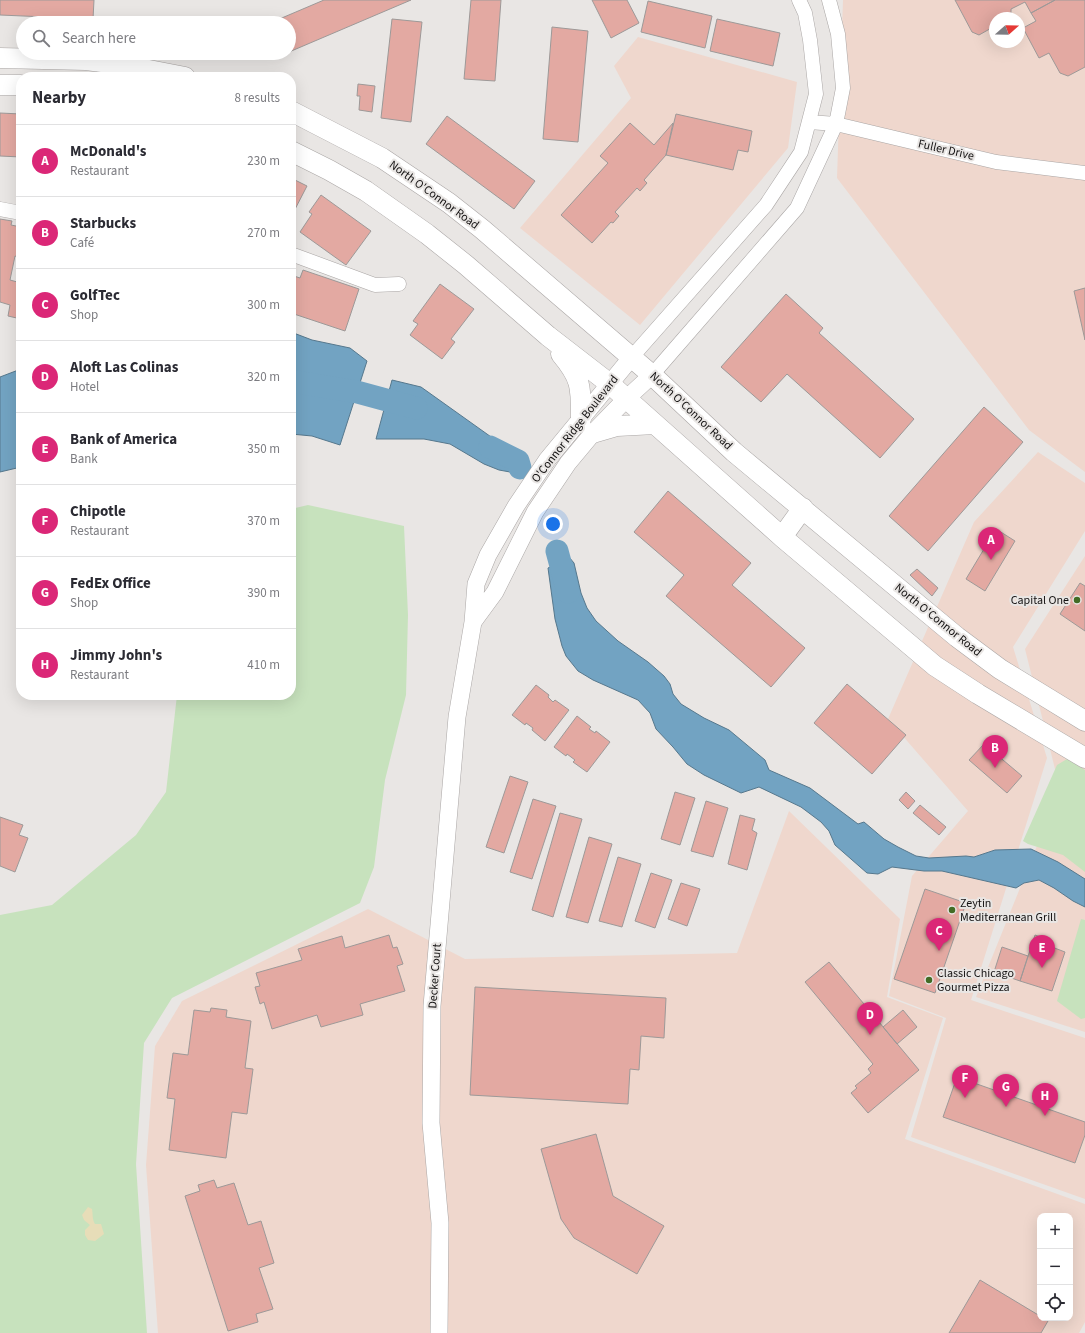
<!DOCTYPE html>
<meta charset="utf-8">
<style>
:root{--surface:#fff;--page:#f7f7f7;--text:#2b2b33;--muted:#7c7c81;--line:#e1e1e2;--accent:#db2777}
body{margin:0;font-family:"Source Sans 3",sans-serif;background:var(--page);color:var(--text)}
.controls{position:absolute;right:12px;bottom:12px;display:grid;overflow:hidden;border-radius:8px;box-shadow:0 4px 16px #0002}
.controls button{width:36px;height:36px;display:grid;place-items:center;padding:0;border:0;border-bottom:1px solid var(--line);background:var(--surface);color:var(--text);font:20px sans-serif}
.compass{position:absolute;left:989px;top:12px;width:36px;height:36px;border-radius:50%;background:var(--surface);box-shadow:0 4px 16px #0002;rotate:70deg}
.you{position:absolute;left:553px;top:524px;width:14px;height:14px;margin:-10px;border:3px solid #fff;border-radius:50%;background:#1a73e8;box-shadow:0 0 0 6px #1a73e833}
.badge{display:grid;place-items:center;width:26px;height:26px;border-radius:50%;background:var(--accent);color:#fff;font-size:13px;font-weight:700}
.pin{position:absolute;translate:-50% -33px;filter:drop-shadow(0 1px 2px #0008)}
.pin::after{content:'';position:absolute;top:21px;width:14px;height:12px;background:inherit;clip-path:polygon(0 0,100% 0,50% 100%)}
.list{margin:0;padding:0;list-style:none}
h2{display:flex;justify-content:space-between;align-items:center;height:52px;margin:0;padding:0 16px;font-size:17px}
h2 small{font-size:13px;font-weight:400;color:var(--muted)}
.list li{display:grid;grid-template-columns:26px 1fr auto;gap:12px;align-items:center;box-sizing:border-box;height:72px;padding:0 16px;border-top:1px solid var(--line)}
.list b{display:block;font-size:15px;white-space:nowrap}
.list p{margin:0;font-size:13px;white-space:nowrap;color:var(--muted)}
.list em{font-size:13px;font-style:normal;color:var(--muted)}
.icon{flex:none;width:22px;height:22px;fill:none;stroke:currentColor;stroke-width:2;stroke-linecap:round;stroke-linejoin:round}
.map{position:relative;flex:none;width:1085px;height:1333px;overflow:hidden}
.search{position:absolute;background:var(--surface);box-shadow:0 4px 16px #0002;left:16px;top:16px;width:280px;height:44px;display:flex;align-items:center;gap:10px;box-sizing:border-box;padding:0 14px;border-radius:22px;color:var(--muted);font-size:15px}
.panel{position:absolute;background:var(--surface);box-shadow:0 4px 16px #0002;left:16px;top:72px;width:280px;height:628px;border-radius:16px}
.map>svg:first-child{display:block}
.commercial{fill:#efd7cd;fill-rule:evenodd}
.green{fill:#c7e2bd}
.sand{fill:#e7ddb8}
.water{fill:#72a3c2;stroke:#56788d}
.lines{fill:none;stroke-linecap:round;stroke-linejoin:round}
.river{stroke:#72a3c2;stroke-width:23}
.building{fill:#e3a9a2;stroke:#9d9998}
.minor-casing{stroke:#aaa6a5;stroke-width:15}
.tertiary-casing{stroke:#aaa6a5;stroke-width:18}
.secondary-casing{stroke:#aaa6a5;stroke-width:21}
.minor{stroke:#fff;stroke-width:14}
.tertiary{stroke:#fff;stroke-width:17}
.secondary{stroke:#fff;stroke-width:20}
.poi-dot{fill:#436b25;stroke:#e9e6e4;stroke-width:1.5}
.labels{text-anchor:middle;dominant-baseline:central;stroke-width:4;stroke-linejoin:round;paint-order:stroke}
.street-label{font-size:12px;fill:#141212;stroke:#e9e6e4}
.poi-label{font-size:12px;fill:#141212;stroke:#e9e6e4;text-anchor:start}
</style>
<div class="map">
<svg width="1085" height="1333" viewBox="0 0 1085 1333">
<rect width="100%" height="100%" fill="#e9e6e4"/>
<!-- commercial -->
<path class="commercial" d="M843,0H1085V472L1029,430L837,178ZM995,18H1019V42H995Z
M638,37L797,82L788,148L640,325L520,228L631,98L614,66Z
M1038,452L1085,483V531L1013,647L1047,758L971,1000L1085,1038V1199L911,1137L946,1018L889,996L912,876L968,811L888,719L974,522Z
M1085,556V1032L976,997L1060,789L1025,649Z
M789,811L900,919L887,997L943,1018L905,1139L1085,1204V1322L1079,1333H158L146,1165L155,1046L182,1001L368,909L465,959L737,953ZM1040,1216H1070V1318H1040Z"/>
<!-- green -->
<path class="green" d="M308,505L404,526L408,615L406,695L385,780L374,867L360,903L172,998L144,1043L136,1164L147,1333H0V915L52,905L136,835L166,792L177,695H291V509Z
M1067,759L1085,770V872L1063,855L1028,844L1023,841L1057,765Z
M1081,919L1085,920V1018L1081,1019L1057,1001Z"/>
<!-- sand -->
<path class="sand" d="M88,1207L92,1209C93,1214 92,1219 95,1224H101L104,1234L95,1241L88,1240L85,1235V1230L90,1225L84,1220L82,1215Z"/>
<!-- water -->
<path class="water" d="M291,332L312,340L350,348L367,361L340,445L312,436L291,434Z
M21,369V467L0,472V377Z
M392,380L421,387L515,454L518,461L510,472L499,470L484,464L450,444L424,439H376Z
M569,557L574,563L581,593L587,608L596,621L618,641L648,662L664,676L670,684L673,694L681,704L704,718L729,730L765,760L769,770L810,788L858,824L864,822L884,839L898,847L916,856L929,858L966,856L974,857L995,850L1031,849L1058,862L1085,879V907L1073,901L1054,888L1039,880L1024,883L1016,888L942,871H924L892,867L878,874L867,873L835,845L829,831L821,822L801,807L759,787L741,793L704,775L687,764L673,747L656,729L650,713L638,700L593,680L578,671L566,656L562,646L555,619L548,568Z"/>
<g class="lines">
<!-- river -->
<path class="river" d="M291,381L357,392L416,408
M490,447L518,461L520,468
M557,551L568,592"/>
</g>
<!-- building -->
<path class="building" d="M0,0H94L93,19L0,15Z
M324,0H411L289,52V23H270Z
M471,0H501L495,81L464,79Z
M592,0H627L639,23L611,38Z
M955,0H1055L1031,13L1025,2L1011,9V18H995V26L979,35L972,32Z
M1055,0H1085V67L1068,76L1060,73L1049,53L1039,58L1023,28L1036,21L1031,13Z
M648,1L712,16L705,48L641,32Z
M392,19L422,22L411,122L381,118Z
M717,19L780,33L773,66L710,51Z
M552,27L588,31L578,142L543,139Z
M233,53H248L245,59Z
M358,84L375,86L372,112L359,110L360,96H357Z
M0,113L21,114V157L0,156Z
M676,114L752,131L748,152L738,150L733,170L666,155Z
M447,116L535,181L514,209L426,144Z
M630,123L654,145L673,123L666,155L644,180L647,183L640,191L637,188L615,212L619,216L613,223L611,222L592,243L561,215L608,163L600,156Z
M293,179L307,186L291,217V183Z
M321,195L371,231L346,265L300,232L312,214L309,212Z
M0,219L12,221L11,225L21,227V258L15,256L10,280L21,283V319L8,316L10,305L0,302Z
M303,270L359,289L345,331L291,313V275L300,278Z
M440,284L474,309L451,339L455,342L442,359L410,335L418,324L413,321Z
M1085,288V340L1074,291Z
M786,294L823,328L819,333L914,419L880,458L787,374L761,402L721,367Z
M984,407L1023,442L928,551L889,516Z
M668,491L751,563L732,585L805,648L771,687L666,596L684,575L634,532Z
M996,529L1015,541L985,591L966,579Z
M917,569L938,588L932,596L910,575Z
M1080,583L1085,586V631L1060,614Z
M847,684L906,735L872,774L814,723Z
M536,685L549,695L548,697L553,702L555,700L569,710L545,741L532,730L533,728L526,723L525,725L512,715Z
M577,716L591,727L589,729L595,733L596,731L610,742L587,772L573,762L575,760L567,754L566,756L554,747Z
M984,744L1022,776L1007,793L969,760Z
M510,776L528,782L504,853L486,847Z
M675,792L695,798L680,845L661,839Z
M906,792L915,801L908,809L899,800Z
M533,799L556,806L532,879L510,872Z
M706,801L728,808L713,857L691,851Z
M920,805L946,827L939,835L913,813Z
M560,813L582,819L553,917L532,910Z
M740,815L755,819L752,830L757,833L747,870L728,864Z
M0,817L23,825L19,835L28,838L15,872L0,866Z
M589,837L612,844L588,923L566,917Z
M618,857L641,864L622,927L599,921Z
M651,873L672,880L655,928L635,921Z
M681,883L700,889L687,926L668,919Z
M925,889L966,903L935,993L894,979Z
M389,935L393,948L397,947L403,964L397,966L405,991L360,1004L363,1015L321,1027L317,1015L272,1029L264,1002L260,1004L255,987L260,986L256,973L302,960L298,949L342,936L345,948Z
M1035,935L1046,939L1044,944L1065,952L1052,991L1020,981Z
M1002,947L1028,956L1020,981L994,972Z
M829,962L919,1070L868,1113L851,1093L857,1088L855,1086L871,1073L868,1069L873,1064L805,982Z
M475,987L666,998L664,1038L641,1036L639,1070L630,1069L628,1104L470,1095Z
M211,1008L227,1010L226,1017L251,1021L245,1068L253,1069L247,1114L232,1112L226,1158L169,1150L175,1099L167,1098L173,1053L188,1055L194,1010L210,1012Z
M903,1010L917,1027L897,1044L883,1027Z
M957,1077L1085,1122V1135L1075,1163L943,1117Z
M596,1134L613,1196L664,1226L637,1274L574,1238L561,1219L541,1149Z
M214,1180L217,1188L234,1183L248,1225L261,1221L274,1263L259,1268L273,1309L256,1314L258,1322L228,1331L185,1196L200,1191L198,1185Z
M980,1280L1040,1316V1318H1044L1048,1321L1041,1333H949Z"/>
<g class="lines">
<!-- minor casing -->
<g class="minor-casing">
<path id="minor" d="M809,122L836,124L996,162L1085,173
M0,209L21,213
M291,254L375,285L399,284
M631,358L766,205L801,152L816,94L810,40L805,13L799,0
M652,375L797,208L836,124L843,88L838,34L829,0"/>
</g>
<!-- tertiary casing -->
<g class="tertiary-casing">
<path id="tertiary" d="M473,622L495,592L535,512L568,463L593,433L626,399L652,375
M439,1333L440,1223L431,1123L432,1006L457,717L473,622L476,584L488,555L516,506L547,460L631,358"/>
</g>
<!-- secondary casing -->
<g class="secondary-casing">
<path id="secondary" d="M0,58L86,60L118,64L185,77
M0,85H21
M291,111L382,158L449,203L482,229L652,375L734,452L957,637L1000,669L1085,721
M291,151L329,170L366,191L427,234L466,265L548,336L610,384L782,537L935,666L978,694L1085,758
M561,354C582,379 581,388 581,419
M593,433L617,426L655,424
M782,537L803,508"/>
</g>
<!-- minor -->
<use href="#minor" class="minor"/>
<!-- tertiary -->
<use href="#tertiary" class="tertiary"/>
<!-- secondary -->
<use href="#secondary" class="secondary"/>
</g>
<!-- markers -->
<g class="poi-dot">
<circle cx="1077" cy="600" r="4"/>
<circle cx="952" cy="910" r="4"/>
<circle cx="929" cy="980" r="4"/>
</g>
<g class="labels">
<!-- street labels -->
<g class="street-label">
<text transform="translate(946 150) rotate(13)">Fuller Drive</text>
<text transform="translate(434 195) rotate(36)">North O'Connor Road</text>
<text transform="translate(691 411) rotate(43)">North O'Connor Road</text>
<text transform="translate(575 429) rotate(-52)">O'Connor Ridge Boulevard</text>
<text transform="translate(938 620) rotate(39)">North O'Connor Road</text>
<text transform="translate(435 976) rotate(-86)">Decker Court</text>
</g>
<!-- poi labels -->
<g class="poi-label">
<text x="1069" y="600" text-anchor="end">Capital One</text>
<text x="960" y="903">Zeytin<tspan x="960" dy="14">Mediterranean Grill</tspan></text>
<text x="937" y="973">Classic Chicago<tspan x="937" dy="14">Gourmet Pizza</tspan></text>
</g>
</g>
</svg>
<div class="controls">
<button>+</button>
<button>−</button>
<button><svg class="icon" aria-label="locate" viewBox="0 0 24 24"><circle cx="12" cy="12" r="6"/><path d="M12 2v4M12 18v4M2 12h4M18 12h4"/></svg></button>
</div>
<svg class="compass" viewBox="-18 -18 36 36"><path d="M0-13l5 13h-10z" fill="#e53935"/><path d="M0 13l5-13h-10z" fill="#7c7c81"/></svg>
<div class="you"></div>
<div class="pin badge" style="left:991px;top:560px">A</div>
<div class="pin badge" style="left:995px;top:768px">B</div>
<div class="pin badge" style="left:939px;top:951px">C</div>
<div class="pin badge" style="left:870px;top:1035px">D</div>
<div class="pin badge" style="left:1042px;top:968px">E</div>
<div class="pin badge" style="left:965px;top:1098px">F</div>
<div class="pin badge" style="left:1006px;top:1107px">G</div>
<div class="pin badge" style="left:1045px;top:1116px">H</div>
<div class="search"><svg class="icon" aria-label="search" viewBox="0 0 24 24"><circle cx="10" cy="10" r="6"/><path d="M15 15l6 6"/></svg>Search here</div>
<section class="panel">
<h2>Nearby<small>8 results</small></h2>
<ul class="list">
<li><span class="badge">A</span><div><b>McDonald's</b><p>Restaurant</p></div><em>230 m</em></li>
<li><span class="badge">B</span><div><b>Starbucks</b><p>Café</p></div><em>270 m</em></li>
<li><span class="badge">C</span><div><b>GolfTec</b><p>Shop</p></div><em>300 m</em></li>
<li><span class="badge">D</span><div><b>Aloft Las Colinas</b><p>Hotel</p></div><em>320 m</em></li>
<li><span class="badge">E</span><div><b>Bank of America</b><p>Bank</p></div><em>350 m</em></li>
<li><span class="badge">F</span><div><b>Chipotle</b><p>Restaurant</p></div><em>370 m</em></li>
<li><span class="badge">G</span><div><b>FedEx Office</b><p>Shop</p></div><em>390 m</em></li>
<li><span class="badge">H</span><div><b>Jimmy John's</b><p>Restaurant</p></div><em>410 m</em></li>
</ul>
</section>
</div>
